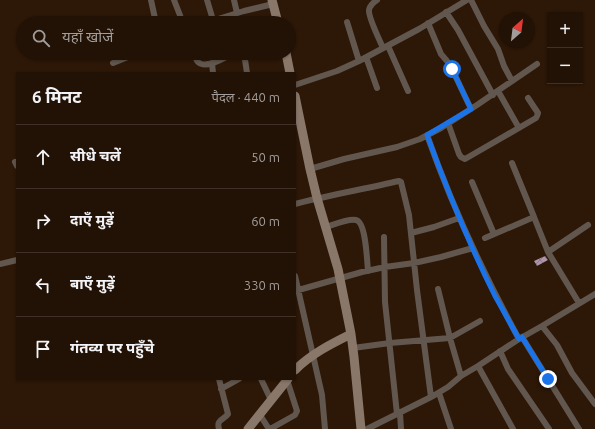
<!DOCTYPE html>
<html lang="hi">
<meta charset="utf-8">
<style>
:root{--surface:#221105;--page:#2a1a0f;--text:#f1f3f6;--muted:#a29d9a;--line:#3f3127}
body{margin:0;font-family:Ubuntu,"Noto Sans Devanagari",sans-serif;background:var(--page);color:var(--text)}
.controls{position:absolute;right:12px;top:12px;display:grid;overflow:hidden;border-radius:0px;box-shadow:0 1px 3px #0004}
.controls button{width:36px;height:36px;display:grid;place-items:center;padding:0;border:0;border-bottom:1px solid var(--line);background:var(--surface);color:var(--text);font:20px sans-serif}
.compass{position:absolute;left:499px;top:12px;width:36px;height:36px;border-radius:50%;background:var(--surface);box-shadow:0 1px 3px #0004;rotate:28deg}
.stop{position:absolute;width:12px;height:12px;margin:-9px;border:3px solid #1a73e8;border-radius:50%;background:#fff}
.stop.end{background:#1a73e8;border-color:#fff;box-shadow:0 1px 4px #0008}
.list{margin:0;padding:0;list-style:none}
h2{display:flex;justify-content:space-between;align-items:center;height:52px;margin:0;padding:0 16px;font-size:17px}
h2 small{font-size:13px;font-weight:400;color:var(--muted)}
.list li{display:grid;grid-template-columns:26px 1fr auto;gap:12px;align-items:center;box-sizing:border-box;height:64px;padding:0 16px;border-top:1px solid var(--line)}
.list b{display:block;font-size:15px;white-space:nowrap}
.list em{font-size:13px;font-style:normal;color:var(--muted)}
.icon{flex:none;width:22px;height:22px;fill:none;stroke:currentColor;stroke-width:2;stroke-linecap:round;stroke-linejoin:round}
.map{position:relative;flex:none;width:595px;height:429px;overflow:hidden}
.search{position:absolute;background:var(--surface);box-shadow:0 1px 3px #0004;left:16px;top:16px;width:280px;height:44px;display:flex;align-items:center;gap:10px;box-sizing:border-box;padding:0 14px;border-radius:22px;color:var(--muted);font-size:15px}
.panel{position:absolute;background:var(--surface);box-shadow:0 1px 3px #0004;left:16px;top:72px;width:280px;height:308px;border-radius:0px}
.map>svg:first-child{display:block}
.building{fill:url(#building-cross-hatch)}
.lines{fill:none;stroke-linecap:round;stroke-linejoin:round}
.street{stroke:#62574e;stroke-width:6}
.secondary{stroke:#89776a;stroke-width:9}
.route{stroke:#1a73e8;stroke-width:5}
</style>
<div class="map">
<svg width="595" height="429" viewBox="0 0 595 429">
<defs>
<pattern id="building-cross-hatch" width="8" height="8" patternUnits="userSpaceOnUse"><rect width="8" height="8" fill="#ad94ab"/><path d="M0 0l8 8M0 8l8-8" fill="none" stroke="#8e7b8a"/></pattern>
</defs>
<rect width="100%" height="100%" fill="#2d1707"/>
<!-- building -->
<path class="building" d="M545,256L548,260L537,266L534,261Z"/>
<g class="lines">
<!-- street -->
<path class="street" d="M151,0L156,23
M174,0L183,23
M207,0L213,20
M234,0L237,13
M377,0C374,2 370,5 369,10C368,17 380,41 383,48
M471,0L484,26L498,49L504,66L512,81
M446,12L458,30L493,95
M347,22L359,61
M205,23L244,11L273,4
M428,23L441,54L447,61L452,69L471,109
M388,46L408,91
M194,53C195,56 196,60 198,62C206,70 226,57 234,53
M244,53L247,73
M366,57L377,88
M113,63L138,53
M212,63L213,73
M295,85L337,71L359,61L419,29L467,0
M498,91L519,128
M448,123L459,154L461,157L465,159L536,118L537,116L538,113L528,98
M427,135C452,206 483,273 519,339
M15,162L17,166
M512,163L534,217
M310,169L344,159L397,147L420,139L441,128L477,105L537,64
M472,182L494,234
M295,204C329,195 365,189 399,181L401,182L409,215L417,290L431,397
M326,227C333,225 349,218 356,220C366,222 367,261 368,271
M411,233L434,227L459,218
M384,237L385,302L397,414
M485,238L534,217L548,252L579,303
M548,252L588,225
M0,264L17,260
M295,276L322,395L325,429
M438,289L450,338L461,376
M295,291L362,272L385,267L414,263L441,257L473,248
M542,326L557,345L572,373L595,404
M522,337L579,429
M353,348L390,343L450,338L480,321
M500,351L508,369L549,429
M478,366L513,429
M261,379L271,400
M221,389L239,379
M439,393L451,429
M400,413L401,429
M260,415L269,429
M219,429C216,419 224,420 228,414L219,379
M270,429L295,415L297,411L287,380
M367,429L433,396L448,387L461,376L478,366L519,339L542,326L595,294"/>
<!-- secondary -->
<path class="secondary" d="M272,0L278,23
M286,53L290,73
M295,96L310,169L317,198L338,269L351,334L354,357L361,429
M295,370C311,354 331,344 351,334
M248,429L288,379"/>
</g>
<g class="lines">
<!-- route -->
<path class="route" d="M452,69L471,109L427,135C447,190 469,244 495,296C503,310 511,325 519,339L522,337L548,379"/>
</g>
</svg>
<div class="controls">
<button>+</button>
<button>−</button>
</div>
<svg class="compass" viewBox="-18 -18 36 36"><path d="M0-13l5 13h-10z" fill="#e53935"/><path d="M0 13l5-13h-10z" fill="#a29d9a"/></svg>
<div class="stop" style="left:452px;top:69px"></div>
<div class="stop end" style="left:548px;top:379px"></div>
<div class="search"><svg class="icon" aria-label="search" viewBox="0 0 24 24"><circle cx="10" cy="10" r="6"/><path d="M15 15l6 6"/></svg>यहाँ खोजें</div>
<section class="panel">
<h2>6 मिनट<small>पैदल · 440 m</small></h2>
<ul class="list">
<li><svg class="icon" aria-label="ahead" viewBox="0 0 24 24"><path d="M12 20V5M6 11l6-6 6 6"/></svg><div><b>सीधे चलें</b></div><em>50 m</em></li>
<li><svg class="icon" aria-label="right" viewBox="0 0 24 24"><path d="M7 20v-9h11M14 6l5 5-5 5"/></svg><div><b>दाएँ मुड़ें</b></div><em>60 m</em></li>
<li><svg class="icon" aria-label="left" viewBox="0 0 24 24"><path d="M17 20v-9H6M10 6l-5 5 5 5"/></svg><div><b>बाएँ मुड़ें</b></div><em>330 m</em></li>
<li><svg class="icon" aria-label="arrive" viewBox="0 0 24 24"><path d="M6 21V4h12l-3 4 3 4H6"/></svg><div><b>गंतव्य पर पहुँचे</b></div></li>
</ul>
</section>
</div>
